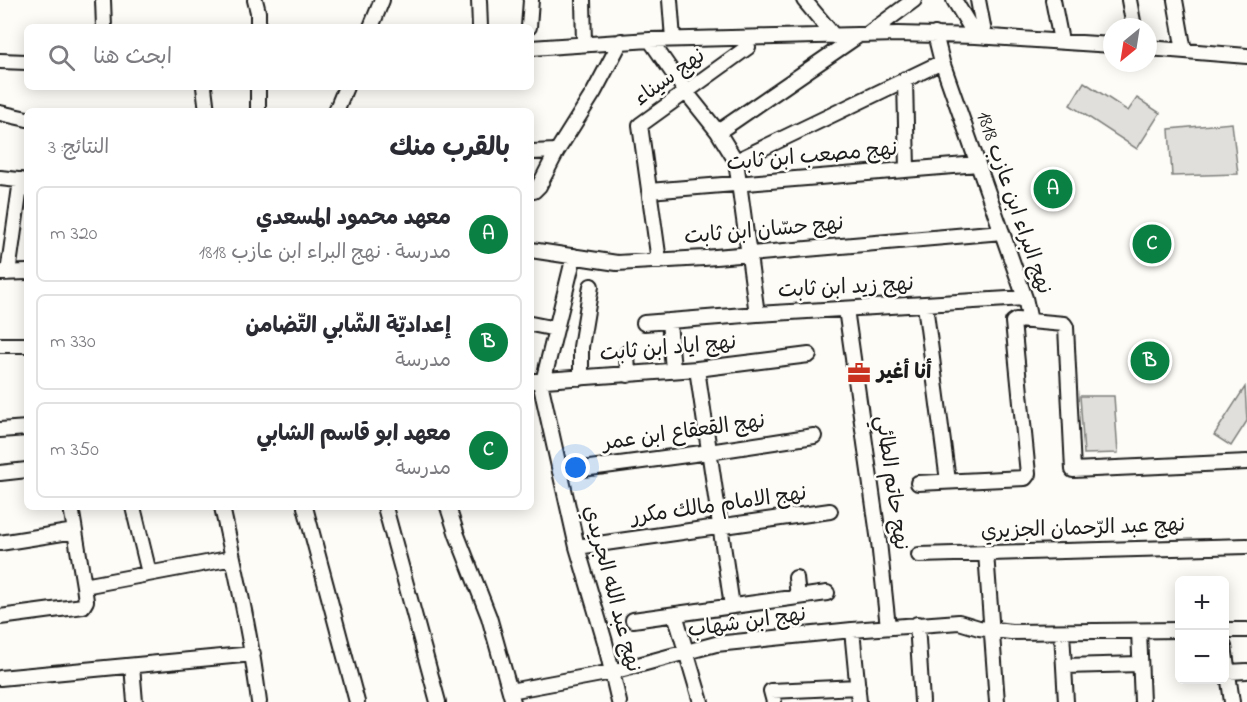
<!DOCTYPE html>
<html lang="ar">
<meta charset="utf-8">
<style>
:root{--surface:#fff;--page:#f7f7f7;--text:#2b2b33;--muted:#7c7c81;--line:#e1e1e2;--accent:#0b8043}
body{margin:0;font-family:"Indie Flower","Playpen Sans Arabic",sans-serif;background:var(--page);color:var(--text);direction:rtl}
.controls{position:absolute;right:18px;bottom:18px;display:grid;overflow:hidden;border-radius:9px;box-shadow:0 3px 15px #0003}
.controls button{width:54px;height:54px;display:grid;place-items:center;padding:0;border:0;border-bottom:2px solid var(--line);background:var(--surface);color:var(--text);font:30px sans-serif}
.compass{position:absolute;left:1103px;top:18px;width:54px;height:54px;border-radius:50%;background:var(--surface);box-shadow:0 3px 15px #0003;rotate:210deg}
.you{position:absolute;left:576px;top:468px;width:21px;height:21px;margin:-15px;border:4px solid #fff;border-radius:50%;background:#1a73e8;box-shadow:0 0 0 9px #1a73e833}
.badge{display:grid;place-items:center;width:39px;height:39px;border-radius:50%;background:var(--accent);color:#fff;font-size:20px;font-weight:700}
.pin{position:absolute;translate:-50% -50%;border:3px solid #fff;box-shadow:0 2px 6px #0006}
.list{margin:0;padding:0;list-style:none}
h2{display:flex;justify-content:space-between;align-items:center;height:78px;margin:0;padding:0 24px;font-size:26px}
h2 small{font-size:20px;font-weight:400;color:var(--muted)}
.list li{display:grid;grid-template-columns:39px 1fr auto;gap:18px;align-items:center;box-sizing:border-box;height:96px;margin:0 12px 12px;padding:0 12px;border:2px solid var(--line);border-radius:9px}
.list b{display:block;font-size:22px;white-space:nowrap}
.list p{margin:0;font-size:20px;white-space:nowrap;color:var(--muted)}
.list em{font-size:20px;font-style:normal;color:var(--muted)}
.icon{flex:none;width:33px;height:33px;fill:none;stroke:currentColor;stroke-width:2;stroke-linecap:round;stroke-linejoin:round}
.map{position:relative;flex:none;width:1247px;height:702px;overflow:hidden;direction:ltr}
.search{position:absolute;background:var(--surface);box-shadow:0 3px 15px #0003;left:24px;top:24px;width:510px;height:66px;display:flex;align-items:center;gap:15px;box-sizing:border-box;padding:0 21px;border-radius:9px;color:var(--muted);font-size:22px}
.panel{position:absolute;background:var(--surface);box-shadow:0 3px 15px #0003;left:24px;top:108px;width:510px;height:402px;border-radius:9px;direction:rtl}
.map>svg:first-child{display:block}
.green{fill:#e0dfdb;stroke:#7e7e7c;stroke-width:1.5}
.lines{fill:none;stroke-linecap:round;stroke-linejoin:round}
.minor-casing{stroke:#1c1c1c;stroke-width:18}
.minor{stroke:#fdfcf7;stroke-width:14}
.labels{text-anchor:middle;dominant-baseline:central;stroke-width:5;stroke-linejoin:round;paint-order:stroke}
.street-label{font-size:21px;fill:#1c1c1c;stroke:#fdfcf7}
.poi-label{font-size:21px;font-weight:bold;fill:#1c1c1c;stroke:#fdfcf7;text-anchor:start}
</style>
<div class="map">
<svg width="1247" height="702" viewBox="0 0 1247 702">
<rect width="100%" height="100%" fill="#fdfcf7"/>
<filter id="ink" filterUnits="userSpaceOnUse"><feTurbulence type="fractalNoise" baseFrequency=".0167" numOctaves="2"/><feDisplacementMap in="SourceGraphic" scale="12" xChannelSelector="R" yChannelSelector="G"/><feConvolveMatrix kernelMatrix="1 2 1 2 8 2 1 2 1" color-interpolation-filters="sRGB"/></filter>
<g filter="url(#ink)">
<!-- green -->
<path class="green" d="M1084,82L1128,111L1137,98L1160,113L1137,149L1070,105Z
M1232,123L1238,174L1172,176L1169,129Z
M1245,387L1247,421L1231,446L1214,435Z
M1080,396H1114L1118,453L1084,454Z"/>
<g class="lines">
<!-- minor casing -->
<g class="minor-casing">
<path id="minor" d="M103,0L104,27
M255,0L258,12V27
M479,0L480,27
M583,0L584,44
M670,0L673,39
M804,0L834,36
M954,0L976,36
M978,0L985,37
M1053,0L1061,41
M1129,0L1134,27
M1175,0L1184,51
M371,27L382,0
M529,27L531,0
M868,34L914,0
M650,40L686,92L718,132L736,161L757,314
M531,48L650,40L898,34L976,36L1112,45
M1148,48L1247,56
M0,61L27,62
M905,79L907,170
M204,87L207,111
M258,111V87
M336,111L346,87
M0,113L27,119
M718,132L859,35
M531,152L557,151L594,92L621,41
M736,161L942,62
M0,178L27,181
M531,190L534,191L539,186L557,151
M649,191L978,164
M531,250L617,263L704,258L1002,232
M659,261L640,125L748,47
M0,273L27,272
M8,273L21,180
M925,305L948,481
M846,309L879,542L888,627
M669,321L673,370
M1030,321L1064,324L1066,327L1073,470L1247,462
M644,323L757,314L1025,298
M531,324L556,329
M0,345H27
M627,353L628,375
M697,369L732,606
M581,378V347L591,286
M531,381L697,369L809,355
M540,382L577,547L605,642L619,702
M543,382L574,256
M0,430L27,428
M560,472L709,452L814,436
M0,473L27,470
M918,483L1025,478L1028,474L1013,322L1016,320L1030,321L1025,298L942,62L935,34
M71,507L84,586L233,558
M133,507L149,573
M222,507C236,572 251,636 259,702
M305,507L357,702
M385,507L438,702
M448,507L457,535L489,617L513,702
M0,543L75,531
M577,547L830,511
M986,553L997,702
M919,555L1247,546
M796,578L798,597
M675,614L701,702
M0,617L83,606L86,601L84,586
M633,620L827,593
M917,624L922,702
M852,630L859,702
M1224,630H1247
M1139,631L1142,702
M1062,632L1066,702
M1224,646L1232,702
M132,666L135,702
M1065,666L1140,664
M1228,672L1247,671
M0,678L253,654
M510,691L612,672L716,644L852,630L959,622L979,628L1011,632L1180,630
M774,702L771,691L858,687"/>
</g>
<!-- minor -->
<use href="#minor" class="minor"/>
</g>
</g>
<!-- icons -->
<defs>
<g id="office-bare" transform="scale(1.8)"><path d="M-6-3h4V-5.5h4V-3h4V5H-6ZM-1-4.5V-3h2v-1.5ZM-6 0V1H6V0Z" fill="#c8321e" stroke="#fdfcf7" stroke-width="2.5" paint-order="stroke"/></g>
</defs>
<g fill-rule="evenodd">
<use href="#office-bare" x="859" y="373"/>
</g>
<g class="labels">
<!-- street labels -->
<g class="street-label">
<text transform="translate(670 78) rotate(-36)">نهج سيناء</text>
<text transform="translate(812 157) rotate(-5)">نهج مصعب ابن ثابت</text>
<text transform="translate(1013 203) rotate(71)">نهج البراء ابن عازب 1818</text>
<text transform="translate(764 231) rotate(-5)">نهج حسّان ابن ثابت</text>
<text transform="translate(846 288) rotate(-3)">نهج زيد ابن ثابت</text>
<text transform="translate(668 349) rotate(-5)">نهج اياد ابن ثابت</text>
<text transform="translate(684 433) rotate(-8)">نهج القعقاع ابن عمر</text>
<text transform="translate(891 483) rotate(82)">نهج حاتم الطائي</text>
<text transform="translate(719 506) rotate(-8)">نهج الامام مالك مكرر</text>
<text transform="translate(1083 529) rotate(-2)">نهج عبد الرّحمان الجزيري</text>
<text transform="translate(611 589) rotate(75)">نهج عبد الله الجريدي</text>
<text transform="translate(747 623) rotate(-8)">نهج ابن شهاب</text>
</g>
<!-- poi labels -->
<g class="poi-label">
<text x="877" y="373">أنا أغير</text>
</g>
</g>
</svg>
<div class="controls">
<button>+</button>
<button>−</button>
</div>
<svg class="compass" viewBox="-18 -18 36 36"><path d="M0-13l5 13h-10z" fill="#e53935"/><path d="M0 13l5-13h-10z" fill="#7c7c81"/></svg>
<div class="you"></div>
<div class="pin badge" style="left:1053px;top:189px">A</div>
<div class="pin badge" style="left:1150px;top:361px">B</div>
<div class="pin badge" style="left:1152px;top:244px">C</div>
<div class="search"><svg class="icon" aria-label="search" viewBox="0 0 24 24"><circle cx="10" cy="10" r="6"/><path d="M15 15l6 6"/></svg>ابحث هنا</div>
<section class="panel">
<h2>بالقرب منك<small>النتائج: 3</small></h2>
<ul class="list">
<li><span class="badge">A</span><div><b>معهد محمود المسعدي</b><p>مدرسة · نهج البراء ابن عازب 1818</p></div><em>320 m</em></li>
<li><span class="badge">B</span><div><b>إعداديّة الشّابي التّضامن</b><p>مدرسة</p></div><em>330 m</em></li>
<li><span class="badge">C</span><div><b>معهد ابو قاسم الشابي</b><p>مدرسة</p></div><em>350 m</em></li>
</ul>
</section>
</div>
